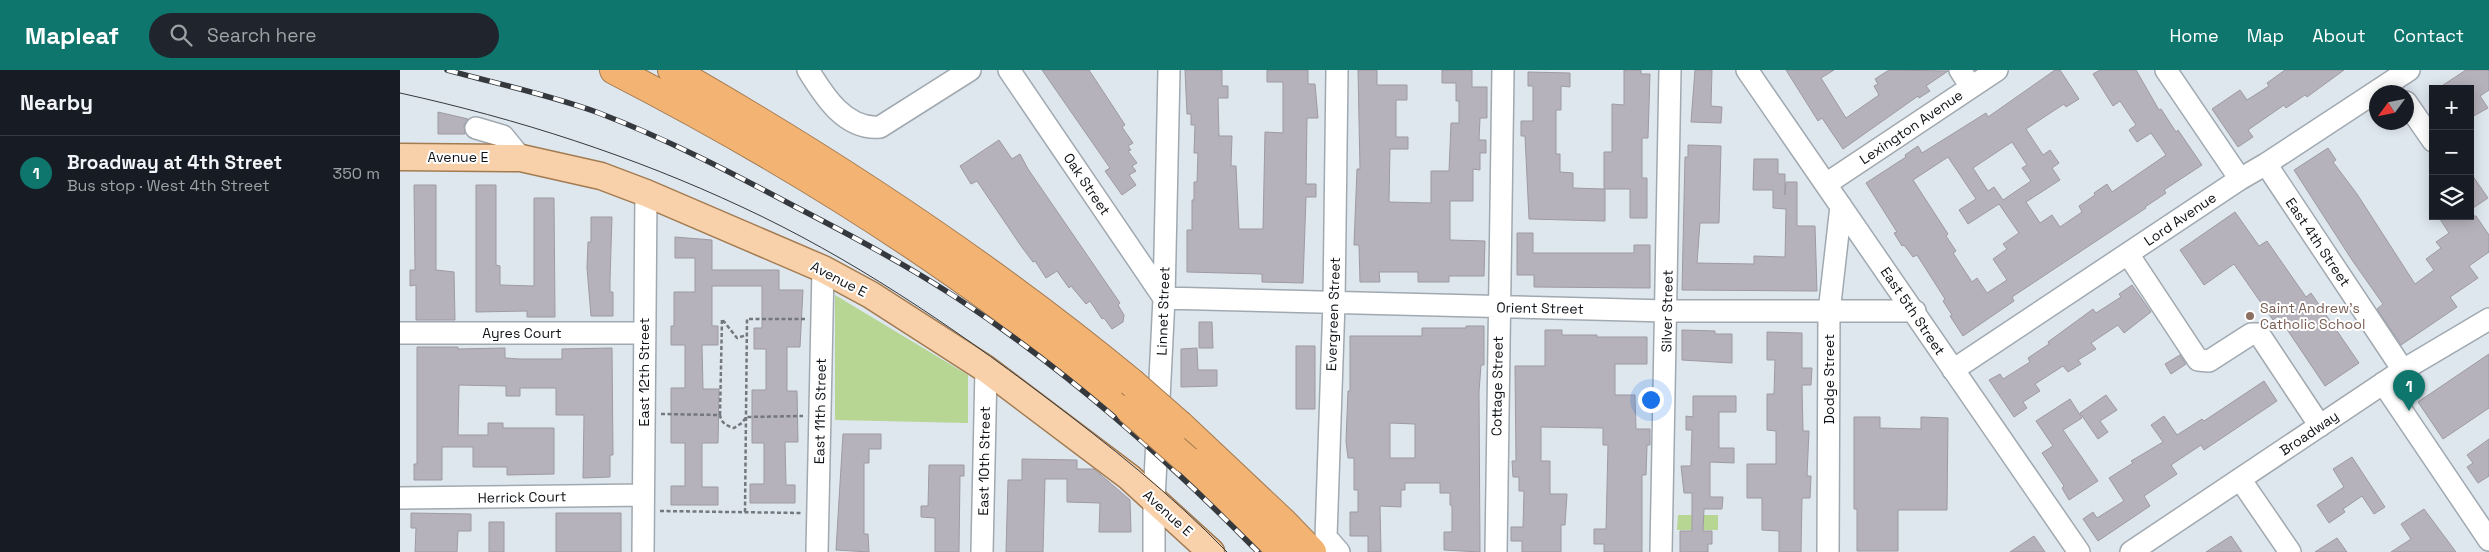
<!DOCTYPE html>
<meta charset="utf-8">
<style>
:root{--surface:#171b24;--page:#20242c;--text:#f1f3f6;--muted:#9ea1a6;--line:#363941;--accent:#0f766e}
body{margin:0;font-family:"Space Grotesk",sans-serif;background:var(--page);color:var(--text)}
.controls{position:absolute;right:15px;top:15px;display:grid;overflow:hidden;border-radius:0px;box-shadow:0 2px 12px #0003}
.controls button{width:45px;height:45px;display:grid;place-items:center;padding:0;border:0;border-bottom:1px solid var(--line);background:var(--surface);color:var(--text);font:25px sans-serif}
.compass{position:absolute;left:1969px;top:15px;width:45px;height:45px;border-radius:50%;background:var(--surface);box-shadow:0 2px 12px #0003;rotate:237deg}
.you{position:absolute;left:1250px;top:329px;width:18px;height:18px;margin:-12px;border:4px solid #fff;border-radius:50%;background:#1a73e8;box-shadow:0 0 0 8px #1a73e833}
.badge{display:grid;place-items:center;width:32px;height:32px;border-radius:50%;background:var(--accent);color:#fff;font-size:16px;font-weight:700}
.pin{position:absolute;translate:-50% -41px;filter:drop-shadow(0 1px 2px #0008)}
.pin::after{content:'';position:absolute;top:26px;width:18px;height:15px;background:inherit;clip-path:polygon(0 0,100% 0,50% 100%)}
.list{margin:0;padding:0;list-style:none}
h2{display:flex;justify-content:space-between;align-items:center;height:65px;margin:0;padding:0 20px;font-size:21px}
h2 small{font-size:16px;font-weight:400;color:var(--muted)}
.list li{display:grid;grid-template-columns:32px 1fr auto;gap:15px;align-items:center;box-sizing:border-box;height:75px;padding:0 20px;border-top:1px solid var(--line)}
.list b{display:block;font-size:19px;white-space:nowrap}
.list p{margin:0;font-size:16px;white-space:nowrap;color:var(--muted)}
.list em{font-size:16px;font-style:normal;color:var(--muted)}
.icon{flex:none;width:28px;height:28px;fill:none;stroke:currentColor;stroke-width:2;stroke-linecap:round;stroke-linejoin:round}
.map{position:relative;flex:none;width:2089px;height:482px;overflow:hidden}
header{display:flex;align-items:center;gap:30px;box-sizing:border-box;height:70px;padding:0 25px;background:var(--accent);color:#fff}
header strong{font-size:24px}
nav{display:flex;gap:28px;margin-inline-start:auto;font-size:18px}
.search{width:350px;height:45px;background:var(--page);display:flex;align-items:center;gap:12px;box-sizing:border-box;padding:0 18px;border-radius:28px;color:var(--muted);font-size:19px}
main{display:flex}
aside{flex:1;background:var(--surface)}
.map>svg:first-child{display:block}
.green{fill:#b7d593}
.building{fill:#b6b2bb;stroke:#9e9aa3;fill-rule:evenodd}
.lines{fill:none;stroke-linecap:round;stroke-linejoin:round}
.minor-casing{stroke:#a1a9b0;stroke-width:24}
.major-casing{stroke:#a37b51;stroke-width:29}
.highway-casing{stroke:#a37b51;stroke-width:30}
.path{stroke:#73787d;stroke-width:2.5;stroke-dasharray:4 2.5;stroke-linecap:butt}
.minor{stroke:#fff;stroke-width:21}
.major{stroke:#f8d1aa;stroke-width:26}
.highway{stroke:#f3b372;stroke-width:28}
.tram{stroke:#35393d;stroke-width:1}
.rail-casing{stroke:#35393d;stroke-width:5.5}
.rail{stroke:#fff;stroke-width:4;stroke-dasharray:11;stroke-linecap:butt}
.highway-bridge-casing{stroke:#a37b51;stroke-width:30;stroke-linecap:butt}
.highway-bridge{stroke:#f3b372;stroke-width:28}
.education-dot{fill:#8d6e63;stroke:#fff;stroke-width:2}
.labels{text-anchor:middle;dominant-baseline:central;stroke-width:4;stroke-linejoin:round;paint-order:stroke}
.street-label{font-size:14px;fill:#0f1215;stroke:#fff}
.education-label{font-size:14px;fill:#785e54;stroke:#fff;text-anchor:start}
</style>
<header>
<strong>Mapleaf</strong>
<div class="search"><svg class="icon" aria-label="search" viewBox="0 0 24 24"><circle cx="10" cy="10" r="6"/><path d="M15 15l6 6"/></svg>Search here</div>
<nav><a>Home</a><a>Map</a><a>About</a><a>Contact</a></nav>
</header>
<main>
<aside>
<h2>Nearby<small></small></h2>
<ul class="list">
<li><span class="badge">1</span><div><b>Broadway at 4th Street</b><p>Bus stop · West 4th Street</p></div><em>350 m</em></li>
</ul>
</aside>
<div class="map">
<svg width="2089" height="482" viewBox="0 0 2089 482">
<rect width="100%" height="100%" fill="#dee6ee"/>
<!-- green -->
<path class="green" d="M435,225L568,305V353L435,350Z
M1278,445H1318V460H1277Z"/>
<!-- building -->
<path class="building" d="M642,0H689L714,38L725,55L722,57L733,73L728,76L731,80L728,81L737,93L732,96L736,101L729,105L736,115L722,125L705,101L710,98Z
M785,0H822V16H828V28H818L819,66H832L831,96H836L839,159H863L865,62L883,63V12H867V0H908V14H915L918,48H907L906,114H916V127H906L903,213L862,212V204L787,202V160H792V130H794V112H797L798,83H794L795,55H791V44H787Z
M958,0H977V15H1007V30H996V67H1008V79H990L989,132L1031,133V101H1049L1051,53H1059V31H1056V13H1042V0H1072V17H1087V48H1080L1079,70H1086V83H1080V100L1073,99V131H1050V170L1085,171L1084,206H1049V212H1018V202H979L980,212H960L959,175H954L957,99H960Z
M1224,0H1241V4H1250L1248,68H1242V108H1247V148H1230V119H1205V151L1129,149L1125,66H1121V51H1133V16H1128V2L1170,3V17L1161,16V40H1156V84H1160V102L1173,103V118L1204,119V82H1212V34L1224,35Z
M1295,0H1312L1311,36L1322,37L1321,53L1291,52Z
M1386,0H1434L1421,8L1446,48L1479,25L1474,16L1478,14L1475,9L1489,0L1548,1L1526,16L1530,21L1519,28L1518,26L1443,79L1422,48L1418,51Z
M1655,0H1660L1679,29L1666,37L1664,34L1626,59L1643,85L1650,80L1659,93L1652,98L1660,110L1626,132L1640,153L1652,145L1660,157L1682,142L1679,136L1695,125L1694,123L1707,114L1712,122L1766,85L1751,63L1737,72L1729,60L1736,55L1720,31L1713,36L1693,4L1700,0H1736L1759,40L1761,39L1776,62L1778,60L1802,95L1764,120L1766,123L1745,137L1746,138L1612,227L1614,231L1563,266L1550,246L1552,245L1543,231L1545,229L1517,185L1513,187L1504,175L1502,176L1494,163L1497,162L1466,113L1506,87L1505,85L1518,76L1522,83L1586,43L1588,47ZM1612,72L1627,95L1622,98L1631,111L1603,130L1594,117L1588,121L1573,98ZM1548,87L1576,129L1559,140L1568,154L1599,134L1619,163L1603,174L1607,179L1593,189L1607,210L1587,223L1577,208L1572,212L1553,183L1556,181L1546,166L1548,164L1513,110Z
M1885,0H1944L1907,27L1905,25L1886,38L1884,35L1848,60L1853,67L1838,77L1812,39L1840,20L1847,30L1869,16L1867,13Z
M2066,0H2089V20L2080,26L2088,38L2070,48V19H2037Z
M38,42L68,49L64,55L65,64H38Z
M599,70L612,89L620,84L628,99L720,233L718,235L724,245L723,252L712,259L704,248L702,249L690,231L686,234L671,216L669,218L657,201L646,208L635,191L633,192L621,176L577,111L571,114L560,96Z
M1288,75L1321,76L1319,153H1300L1297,193L1354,194V186L1385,187L1386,139L1373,138V120H1353L1354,89H1378V104H1385V125L1386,112H1397V156H1415L1417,221L1282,220L1285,87H1288Z
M1928,78L1936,90L1933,92L1957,124L2015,214L2034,200L2026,189L2041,178L2036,172L2049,163L2038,146H2076L2089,165V182L2069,196L2078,208L2050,227L2057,237L2001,275L1977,239L1983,234L1952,190L1894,100Z
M2070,102L2088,128L2070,140Z
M14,115H36V200L54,202L55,250H16V215L10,216V200H15Z
M76,115H96V195L100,196V215L134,216V128H154L155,247H127V241L76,242Z
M1835,142L1859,176L1867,171L1906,227L1911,223L1959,293L1925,316L1878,246L1873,250L1834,194L1804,215L1780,180Z
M191,147H212L210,210V222H213V246H191L187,198L188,172H191Z
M1117,163H1133V183H1234V175H1250V218L1134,217V205H1117Z
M275,167L312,170V200H379V220H403L400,277H387V321H397L398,372H385L386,415H395V433H350V414H364V373H352V320H366V279H354V258H362V216H312V256H318V275H302L303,319H319L318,373H302V417H318V435H271V416H285V373H271V318H285V275H271V256H274V222H295V188H275Z
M1732,215L1751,242L1724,263L1718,255L1691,273L1696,279L1678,290L1681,294L1668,302L1663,296L1635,314L1640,321L1623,332L1627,338L1614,347L1589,310L1600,304L1603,309L1630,292L1628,288L1649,274L1648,272L1693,239L1696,243L1721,227L1719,224Z
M799,252H812L813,278H799Z
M1066,256H1084V295H1081L1079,322L1080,482L1044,480V462H1052V436L1050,435V423H1040V413H1005V420H1001V437L980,436L981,482H968V466H950V442H958V420H954V388H948L946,371L948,321H950V266H1022V258H1066ZM990,353L1015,354V388H990Z
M1145,260H1162V265H1197V267H1247V294H1215V325H1235L1236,359H1250V375H1247L1246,405H1242V482H1204V474H1194V459H1206L1208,375H1203V358L1141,357V391H1150V424H1167L1165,455H1161V482H1122V471H1111V457H1123L1124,421H1119V407H1113L1112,391H1116L1115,296H1145Z
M1282,260L1315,261V264H1332V293L1282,290Z
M1367,262L1402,263V298H1412L1411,315H1402L1403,361H1409L1407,406H1411L1410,428H1402L1401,482H1379V461L1362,460V428H1347V394H1376V361L1367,360V324H1374L1375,290H1367Z
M896,276H915V339H896Z
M17,277H58V279L105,278V288L120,289H162V279L212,278L213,385H210V407L183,408L184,345H156V318H120V326H106V316L59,315L58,365H88V353H103V358H154V404L107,405V397H73V377H42V410H14V394H17Z
M797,278L798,300H817V316L781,317V279Z
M2089,284V338L2043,369L2018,332Z
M1780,285L1786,294L1771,304L1765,294Z
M1864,311L1877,331L1804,380L1801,375L1771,395L1777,404L1744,426L1750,436L1698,471L1683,449L1693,442L1697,448L1724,431L1709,408L1733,393L1731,391L1763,372L1751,355L1764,346L1777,365L1802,349L1804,351Z
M1706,325L1717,340L1700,351L1708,362L1698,369L1680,343Z
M1293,326H1336V342H1319V378H1334V393L1310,392V427H1323L1322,439H1304L1303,461H1312V474H1308V482H1280V461H1292V423H1284L1281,396H1291L1292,360H1286V346L1293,347Z
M1670,329L1682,348L1663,360L1698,411L1669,430L1662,418L1664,416L1642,383L1653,376L1636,351Z
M1454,347H1480V358L1521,359V347L1548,348L1547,440H1498V481H1457V439H1454Z
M443,364H481V379H469V393H464V464H468L469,482L436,480Z
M2089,369V406L2078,413L2067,397L2073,393L2067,385Z
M1952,387L1985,437L1974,444L1962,426L1943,439L1945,442L1929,453L1917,435L1944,417L1933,399Z
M622,389L677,390V399H694L730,430L731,462H699L700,433L667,432V409H645L643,482H606L608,410H622Z
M529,395H564V406H560L559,482H535V448L521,447V436H528Z
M2024,439L2056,482H1991L2011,469L2001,454Z
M11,443L71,444V461H58L57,482H15L16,458H11Z
M156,443H221V482H156Z
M89,452H104V482H89Z
M1634,466L1645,482H1610Z
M1831,466L1842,482H1806Z
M1937,468L1947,482H1915Z"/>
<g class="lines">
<!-- minor casing -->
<g class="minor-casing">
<path id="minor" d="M408,0C424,26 445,60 480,57L570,0
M609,0L764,228L1267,241H1515
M937,0L934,232L926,467L939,482
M1347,0L1679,482
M1560,0L1571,17
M1766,0L1840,109
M2006,32L2033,71
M76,58L103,66L121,88
M1866,94L2003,300
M1426,114L1597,0
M1728,184L1798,290L1809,291L1851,264H1859L1920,356
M0,263H244
M1553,300L1840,109L1866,94L2009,0
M1983,313L2089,470
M1840,409L1890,482
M0,428L243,425
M243,482L246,123
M417,482L423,199
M582,482L586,299
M754,482V430L764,228L769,0
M1096,482L1103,0
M1261,482L1270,0
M1428,482L1429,242L1441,136
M1731,482L2003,300L2089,249"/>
</g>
<!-- major casing -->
<g class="major-casing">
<path id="major" d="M0,87L121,88L201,106L246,123L423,199L471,225L586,299L729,407L811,482"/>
</g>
<!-- highway casing -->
<g class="highway-casing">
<path id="highway" d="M214,0C350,70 482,149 605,240C647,272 688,306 729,339
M272,0C433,92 588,194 731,312
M780,355L883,452L912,482
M787,390L883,482"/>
</g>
<!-- path -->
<path class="path" d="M261,344L320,345C321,353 327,356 334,358L342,353L346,347L403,346
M320,345L322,249L337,268L347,265
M260,441L401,443
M345,442L347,249H405"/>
<!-- minor -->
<use href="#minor" class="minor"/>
<!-- major -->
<use href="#major" class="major"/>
<!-- highway -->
<use href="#highway" class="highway"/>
<!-- tram -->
<path class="tram" d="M0,23C118,49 233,86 342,137C450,187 550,255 644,326C709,375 771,424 827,482"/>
<!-- rail casing -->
<g class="rail-casing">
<path id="rail" d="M47,0C98,14 150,25 199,43C267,69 330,102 394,136C450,165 505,194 557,228C665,299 768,390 858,482"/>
</g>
<!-- rail -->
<use href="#rail" class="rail"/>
<!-- highway-bridge casing -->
<g class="highway-bridge-casing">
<path id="highway-bridge" d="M731,312L780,355
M729,339L787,390"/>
</g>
<!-- highway-bridge -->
<use href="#highway-bridge" class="highway-bridge"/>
</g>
<!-- markers -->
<circle class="education-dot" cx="1850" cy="246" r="5"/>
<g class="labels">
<!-- street labels -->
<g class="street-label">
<text transform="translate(1511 57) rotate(-34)">Lexington Avenue</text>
<text x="58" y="87">Avenue E</text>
<text transform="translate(687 114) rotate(56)">Oak Street</text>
<text transform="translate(1780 149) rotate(-34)">Lord Avenue</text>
<text transform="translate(1918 172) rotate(56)">East 4th Street</text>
<text transform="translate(439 209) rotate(27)">Avenue E</text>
<text transform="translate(1140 238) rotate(1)">Orient Street</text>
<text transform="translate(763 241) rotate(-88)">Linnet Street</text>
<text transform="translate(1267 241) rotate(-89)">Silver Street</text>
<text transform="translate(1513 241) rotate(56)">East 5th Street</text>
<text transform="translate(933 244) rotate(-88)">Evergreen Street</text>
<text x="122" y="263">Ayres Court</text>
<text transform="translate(244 302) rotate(-90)">East 12th Street</text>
<text transform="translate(1429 309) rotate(-90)">Dodge Street</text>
<text transform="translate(1097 316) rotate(-89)">Cottage Street</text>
<text transform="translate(420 341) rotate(-89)">East 11th Street</text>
<text transform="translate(1909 363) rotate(-34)">Broadway</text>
<text transform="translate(584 391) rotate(-89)">East 10th Street</text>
<text transform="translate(122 427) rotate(-1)">Herrick Court</text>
<text transform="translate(768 443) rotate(42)">Avenue E</text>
</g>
<!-- education labels -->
<g class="education-label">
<text x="1860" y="238">Saint Andrew's<tspan x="1860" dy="16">Catholic School</tspan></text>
</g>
</g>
</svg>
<div class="controls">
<button>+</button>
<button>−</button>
<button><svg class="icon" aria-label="layers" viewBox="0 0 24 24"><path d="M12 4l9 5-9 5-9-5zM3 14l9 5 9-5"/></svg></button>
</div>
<svg class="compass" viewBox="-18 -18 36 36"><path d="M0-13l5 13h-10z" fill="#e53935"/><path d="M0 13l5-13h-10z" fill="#9ea1a6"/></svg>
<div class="you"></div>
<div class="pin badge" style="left:2009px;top:341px">1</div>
</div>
</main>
